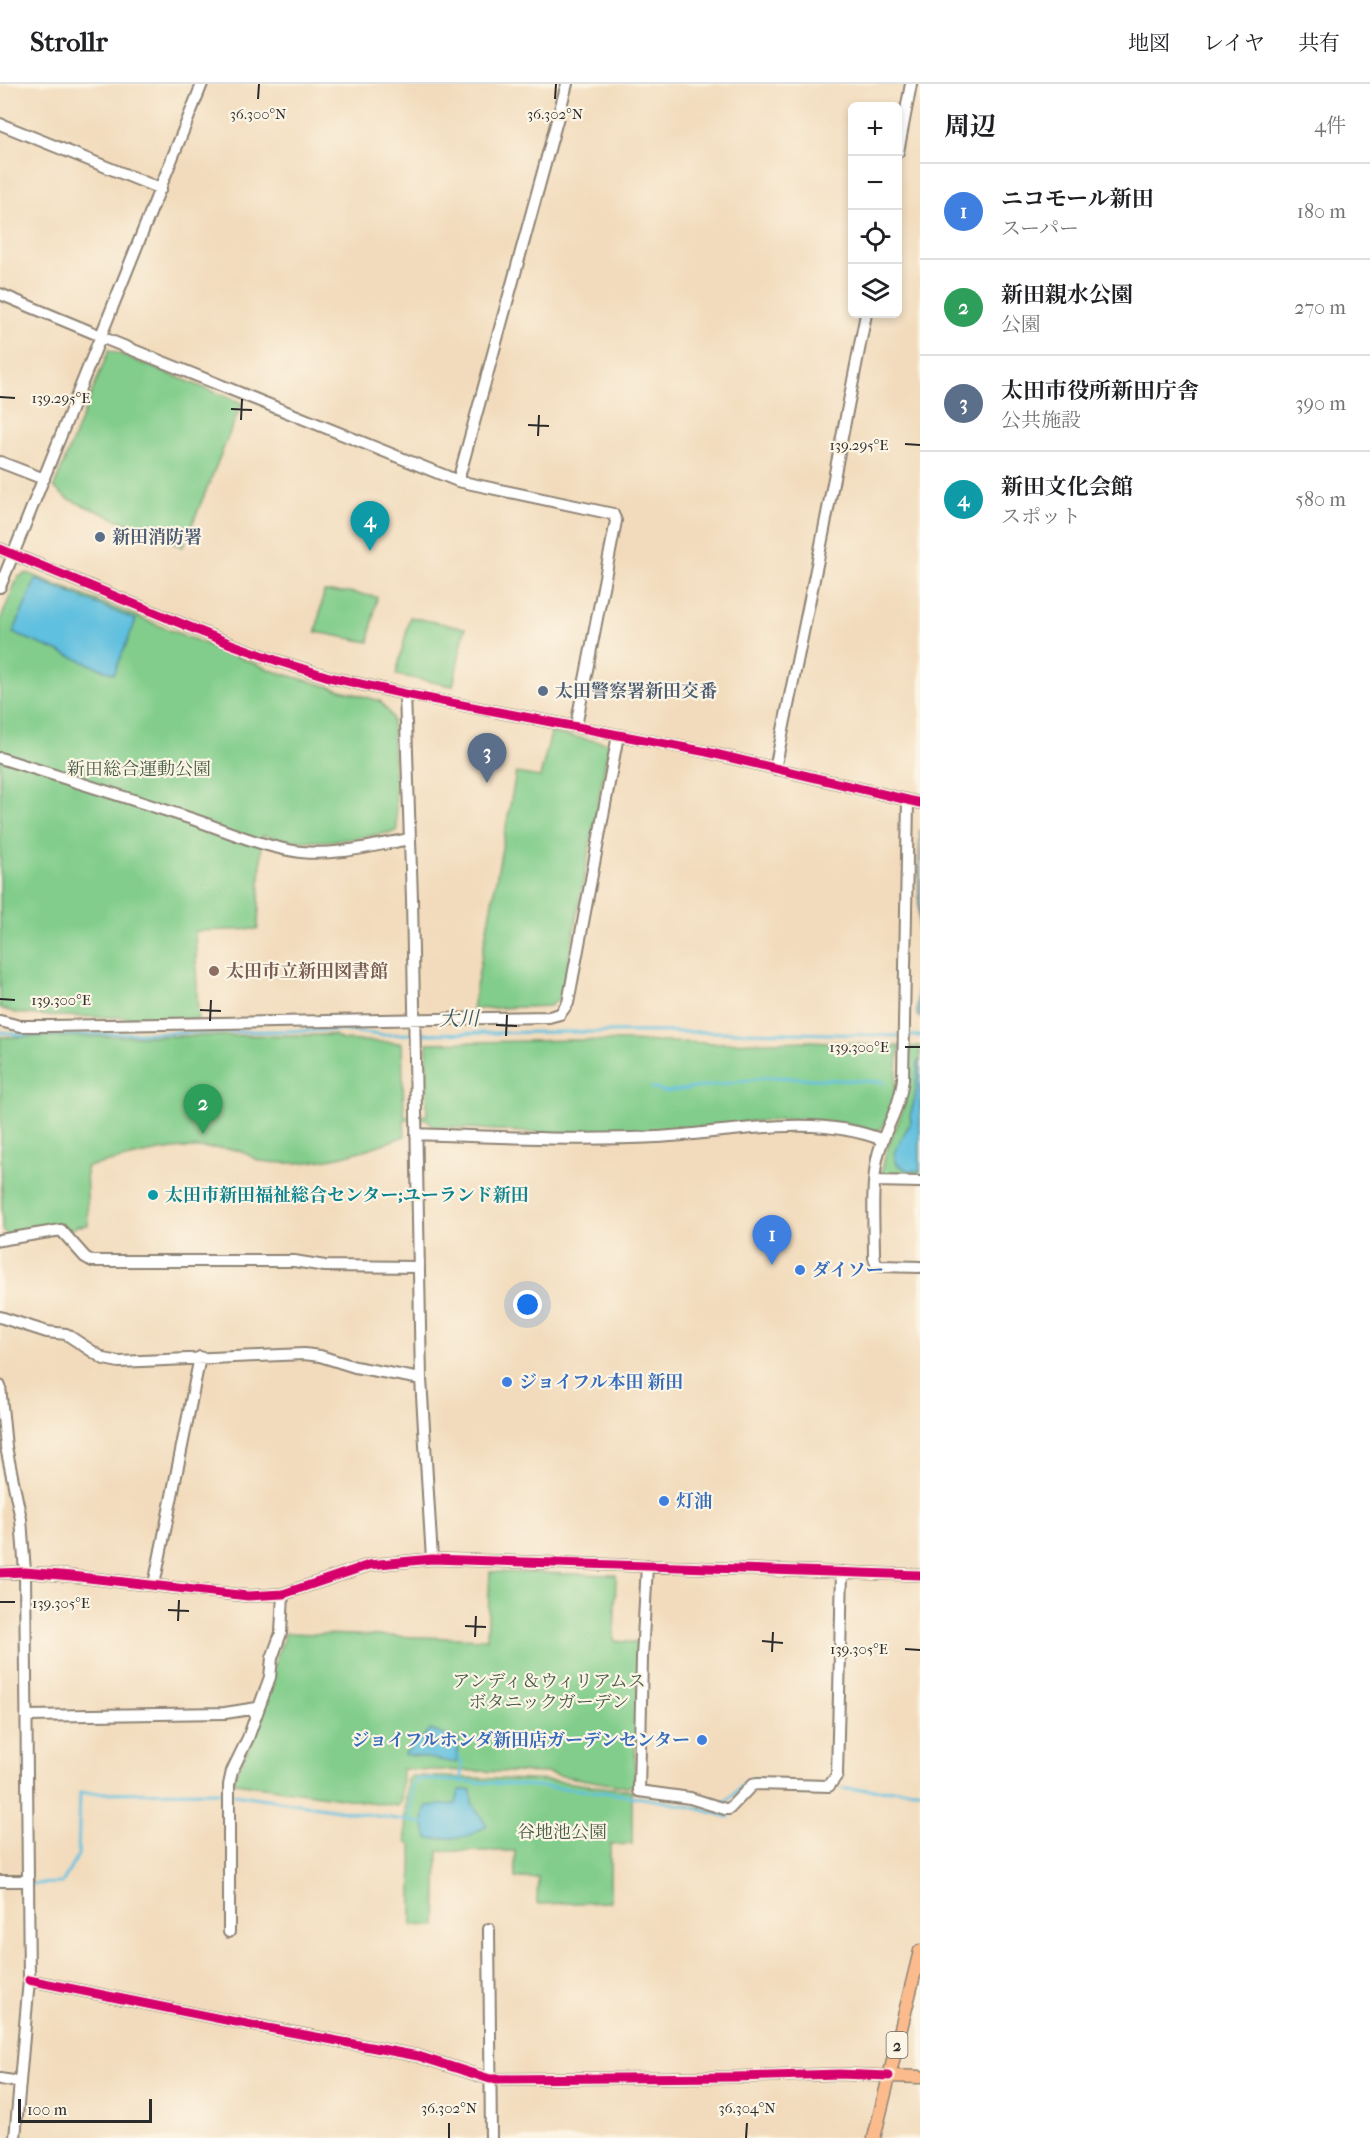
<!DOCTYPE html>
<html lang="ja">
<meta charset="utf-8">
<style>
:root{--surface:#fff;--page:#f2f2f2;--text:#202124;--muted:#757577;--line:#e0e0e0;--accent:#0f766e}
body{margin:0;font-family:"IM FELL French Canon","Noto Serif JP",serif;background:var(--page);color:var(--text)}
.controls{position:absolute;right:18px;top:18px;display:grid;overflow:hidden;border-radius:9px;box-shadow:0 3px 9px #0003}
.controls button{width:54px;height:54px;display:grid;place-items:center;padding:0;border:0;border-bottom:2px solid var(--line);background:var(--surface);color:var(--text);font:30px sans-serif}
.scale{position:absolute;left:18px;bottom:15px;width:134px;box-sizing:border-box;padding-left:6px;border:3px solid #2b2b2b;border-top:0;font-size:16px;line-height:21px;white-space:nowrap;color:#2b2b2b;-webkit-text-stroke:4px #fcf5e5;paint-order:stroke}
.you{position:absolute;left:528px;top:1221px;width:21px;height:21px;margin:-15px;border:4px solid #fff;border-radius:50%;background:#1a73e8;box-shadow:0 0 0 9px #1a73e833}
.badge{display:grid;place-items:center;width:39px;height:39px;border-radius:50%;background:var(--accent);color:#fff;font-size:20px;font-weight:700}
.pin{position:absolute;translate:-50% -50px;filter:drop-shadow(0 2px 3px #0008)}
.pin::after{content:'';position:absolute;top:32px;width:21px;height:18px;background:inherit;clip-path:polygon(0 0,100% 0,50% 100%)}
.list{margin:0;padding:0;list-style:none}
h2{display:flex;justify-content:space-between;align-items:center;height:78px;margin:0;padding:0 24px;font-size:26px}
h2 small{font-size:20px;font-weight:400;color:var(--muted)}
.list li{display:grid;grid-template-columns:39px 1fr auto;gap:18px;align-items:center;box-sizing:border-box;height:96px;padding:0 24px;border-top:2px solid var(--line)}
.list b{display:block;font-size:22px;white-space:nowrap}
.list p{margin:0;font-size:20px;white-space:nowrap;color:var(--muted)}
.list em{font-size:20px;font-style:normal;color:var(--muted)}
.icon{flex:none;width:33px;height:33px;fill:none;stroke:currentColor;stroke-width:2;stroke-linecap:round;stroke-linejoin:round}
.map{position:relative;flex:none;width:920px;height:2054px;overflow:hidden}
header{display:flex;align-items:center;gap:36px;box-sizing:border-box;height:84px;padding:0 30px;background:var(--surface);border-bottom:2px solid var(--line)}
header strong{font-size:28px}
nav{display:flex;gap:33px;margin-inline-start:auto;font-size:21px}
main{display:flex}
aside{flex:1;background:var(--surface)}
.map>svg:first-child{display:block}
.green{fill:#82cd8b;stroke:#567c5b;stroke-width:1.5}
.water{fill:#60c0df;stroke:#467685;stroke-width:1.5}
.lines{fill:none;stroke-linecap:round;stroke-linejoin:round}
.stream{stroke:#60c0df;stroke-width:3}
.minor-casing{stroke:#8e8374;stroke-width:14}
.major-casing{stroke:#8e8374;stroke-width:15}
.minor{stroke:#fff;stroke-width:10}
.major{stroke:#fbbb8c;stroke-width:12}
.cycleway-casing{stroke:#fcf5e5;stroke-width:13}
.cycleway{stroke:#d6006c;stroke-width:9}
.ticks{fill:none;stroke:#2b2b2b;stroke-width:2}
.service-dot{fill:#5c6f8a;stroke:#fcf5e5;stroke-width:2}
.education-dot{fill:#8d6e63;stroke:#fcf5e5;stroke-width:2}
.culture-dot{fill:#0f9aa8;stroke:#fcf5e5;stroke-width:2}
.shop-dot{fill:#3f7fe0;stroke:#fcf5e5;stroke-width:2}
.labels{text-anchor:middle;dominant-baseline:central;stroke-width:4.5;stroke-linejoin:round;paint-order:stroke}
.shield{fill:#fcf5e5;stroke:#6a6863;stroke-width:1.5}
.shield-label{font-size:16px;font-weight:bold;fill:#2b2b2b}
.service-label{font-size:18px;font-weight:bold;fill:#4e5e75;stroke:#fcf5e5;text-anchor:start}
.park-label{font-size:18px;fill:#455c48;stroke:#fcf5e5}
.education-label{font-size:18px;font-weight:bold;fill:#785e54;stroke:#fcf5e5;text-anchor:start}
.culture-label{font-size:18px;font-weight:bold;fill:#0d838f;stroke:#fcf5e5;text-anchor:start}
.shop-label{font-size:18px;font-weight:bold;fill:#366cbe;stroke:#fcf5e5;text-anchor:start}
.water-label{font-size:20px;font-style:italic;fill:#3b5861;stroke:#fcf5e5}
.ticks-label{font-size:15px;text-anchor:middle;fill:#2b2b2b;stroke:#fcf5e5;stroke-width:4.5;stroke-linejoin:round;paint-order:stroke}
</style>
<header>
<strong>Strollr</strong>
<nav><a>地図</a><a>レイヤ</a><a>共有</a></nav>
</header>
<main>
<div class="map">
<svg width="920" height="2054" viewBox="0 0 920 2054">
<rect width="100%" height="100%" fill="#fcf5e5"/>
<filter id="ink" filterUnits="userSpaceOnUse"><feTurbulence type="fractalNoise" baseFrequency=".0167" numOctaves="2"/><feDisplacementMap in="SourceGraphic" scale="12" xChannelSelector="R" yChannelSelector="G"/><feConvolveMatrix kernelMatrix="1 2 1 2 8 2 1 2 1" color-interpolation-filters="sRGB"/></filter>
<filter id="wash" filterUnits="userSpaceOnUse"><feTurbulence type="fractalNoise" baseFrequency=".008" numOctaves="4" result="noise"/><feDisplacementMap in="SourceGraphic" scale="24" xChannelSelector="R" yChannelSelector="G"/><feGaussianBlur stdDeviation="1.35" result="paint"/><feColorMatrix in="noise" values="0 0 0 0 0 0 0 0 0 0 0 0 0 0 0 0 0 1.4 0 .05"/><feComposite in="paint" operator="in"/></filter>
<g filter="url(#wash)">
<rect width="100%" height="100%" fill="#f2dbbc"/>
<!-- green -->
<path class="green" d="M109,266L242,319L183,463L66,414L54,403Z
M27,489L273,587L380,617L392,633L397,747C351,756 308,763 262,751L258,845L195,847L198,935L51,932L16,929L0,924V537L18,493Z
M324,508H349L377,513L369,558L316,548Z
M410,533L465,544L453,602L396,591Z
M551,649L609,659L562,912L550,922L472,925L516,689L540,693Z
M334,951L342,956L402,959L404,1032L427,1031V959L574,956L716,959L812,957L911,963L920,962V1093L886,1092L882,1088C885,1062 897,1045 904,1021C909,1003 909,984 910,966L899,965C896,981 897,1039 878,1046C874,1048 866,1045 861,1044C839,1038 816,1035 793,1035C746,1036 699,1045 652,1047C604,1049 554,1050 506,1047C482,1045 458,1043 433,1043L427,1035H404L405,1052C358,1069 312,1085 261,1077C252,1075 245,1067 236,1066C222,1063 205,1064 190,1064C158,1064 117,1077 86,1083L88,1141L77,1142L68,1148L7,1151L2,1145L0,953Z
M490,1488L616,1491L614,1557L640,1559L634,1701L627,1703L546,1689L402,1685L401,1718L397,1722L236,1699L233,1695L255,1652L276,1574L286,1549L487,1555Z
M412,1692L557,1697L632,1707V1760L610,1761V1818L537,1820L538,1794H515V1767H438L436,1842L412,1841V1762L406,1758L405,1730L407,1696Z"/>
<!-- water -->
<path class="water" d="M36,495L136,536L114,590L13,549Z
M920,746V934L917,931Z
M920,976V1087L907,1086L897,1080L894,1069L911,1037L910,1032L915,1014L918,979Z
M430,1646L459,1656L456,1679L404,1670Z
M459,1706H471L472,1719L487,1742L467,1753L429,1755C423,1742 421,1735 427,1722L456,1720Z"/>
<g class="lines">
<!-- stream -->
<path class="stream" d="M0,948L22,951L341,946L382,951L411,950
M418,950C579,947 739,946 900,952
M907,952H920
M652,1004L666,1008L771,993L884,998
M458,1672L462,1680L461,1697
M671,1705L681,1708
M843,1705L920,1706
M234,1710L423,1739
M724,1720L749,1695H761
M410,1736L412,1701L418,1695C523,1701 629,1704 729,1733
M29,1800L62,1799L78,1771L80,1709L222,1708"/>
</g>
</g>
<g filter="url(#ink)">
<g class="lines">
<!-- minor casing -->
<g class="minor-casing">
<path id="minor" d="M0,40L161,105
M898,68L911,0
M0,210L101,252
M101,253L458,397L613,430L616,437L576,642
M0,378L44,395
M458,397L567,0
M0,465L231,560L278,577L329,593L405,610L707,668L920,719
M0,503L202,0
M405,610L412,815L421,1295L432,1475
M0,674C61,693 122,712 183,732C222,744 260,763 301,768C337,772 375,761 410,755
M775,685L820,466L866,230
M908,717L903,995C900,1026 883,1046 877,1075C871,1106 874,1141 874,1173L876,1180L880,1182L920,1183
M0,937L20,942H49L549,933L560,930L568,919L618,651
M416,1050C496,1053 577,1057 657,1053C731,1049 812,1028 883,1056
M875,1097L920,1098
M0,1156L61,1146L85,1173L92,1177H294L325,1182L418,1183
M0,1233L47,1248L66,1250L104,1275L119,1278L304,1270L320,1272L355,1283L421,1295
M0,1302L6,1363L21,1435L25,1488L29,1896L15,2054
M647,1481L642,1574L639,1707L690,1714L725,1725H729L752,1701L757,1700L829,1702L837,1691L842,1488
M0,1489L25,1488L71,1492L248,1512L283,1510L369,1481L432,1475L920,1491
M154,1501L200,1273
M26,1632L225,1629L257,1624
M0,1797H28
M489,1845L491,2054
M229,1848V1701L232,1687L248,1654L270,1593L272,1574L281,1549L283,1510
M29,1896L231,1937L418,1972L490,1995L734,1993L839,1990L889,1992
M0,1995L20,1998"/>
</g>
<!-- major casing -->
<g class="major-casing">
<path id="major" d="M889,1992L920,1993
M874,2054L920,1867"/>
</g>
<!-- minor -->
<use href="#minor" class="minor"/>
<!-- major -->
<use href="#major" class="major"/>
<!-- cycleway casing -->
<g class="cycleway-casing">
<path id="cycleway" d="M0,465L231,560L278,577L329,593L405,610L707,668L920,719
M0,1489L25,1488L71,1492L248,1512L283,1510L369,1481L432,1475L920,1491
M29,1896L231,1937L418,1972L490,1995L734,1993L839,1990L889,1992"/>
</g>
<!-- cycleway -->
<use href="#cycleway" class="cycleway"/>
</g>
</g>
<!-- ticks -->
<path class="ticks" d="M258,15L259,0M555,15L556,0M0,313L15,314M231,325L252,326M241,336L242,315M528,341L549,342M538,352L539,331M905,360L920,361M0,915L15,916M200,926L221,927M210,937L211,916M496,941L517,942M506,952L507,931M905,963H920M0,1518H15M168,1526L189,1527M178,1537L179,1516M465,1542L486,1543M475,1553L476,1532M762,1557L783,1559M905,1565L920,1566M772,1568L773,1548M449,2054V2039M746,2054L747,2039"/>
<!-- markers -->
<g class="service-dot">
<circle cx="100" cy="453" r="6"/>
<circle cx="543" cy="607" r="6"/>
</g>
<circle class="education-dot" cx="214" cy="887" r="6"/>
<circle class="culture-dot" cx="153" cy="1111" r="6"/>
<g class="shop-dot">
<circle cx="800" cy="1186" r="6"/>
<circle cx="507" cy="1298" r="6"/>
<circle cx="664" cy="1417" r="6"/>
<circle cx="702" cy="1656" r="6"/>
</g>
<g class="labels">
<!-- shield labels -->
<rect class="shield" x="886.5" y="1948" width="21" height="26" rx="4.5"/>
<g class="shield-label">
<text x="897" y="1961">2</text>
</g>
<!-- service labels -->
<g class="service-label">
<text x="112" y="453">新田消防署</text>
<text x="555" y="607">太田警察署新田交番</text>
</g>
<!-- park labels -->
<g class="park-label">
<text x="139" y="685">新田総合運動公園</text>
<text x="549" y="1597">アンディ＆ウィリアムス<tspan x="549" dy="21">ボタニックガーデン</tspan></text>
<text x="562" y="1748">谷地池公園</text>
</g>
<!-- education labels -->
<g class="education-label">
<text x="226" y="887">太田市立新田図書館</text>
</g>
<!-- culture labels -->
<g class="culture-label">
<text x="165" y="1111">太田市新田福祉総合センター;ユーランド新田</text>
</g>
<!-- shop labels -->
<g class="shop-label">
<text x="812" y="1186">ダイソー</text>
<text x="519" y="1298">ジョイフル本田 新田</text>
<text x="676" y="1417">灯油</text>
<text x="690" y="1656" text-anchor="end">ジョイフルホンダ新田店ガーデンセンター</text>
</g>
<!-- water labels -->
<g class="water-label">
<text transform="translate(459 935) rotate(-1)">大川</text>
</g>
</g>
<g class="ticks-label">
<text x="258" y="35">36.300°N</text>
<text x="555" y="35">36.302°N</text>
<text x="61" y="319">139.295°E</text>
<text x="859" y="366">139.295°E</text>
<text x="61" y="921">139.300°E</text>
<text x="859" y="968">139.300°E</text>
<text x="61" y="1524">139.305°E</text>
<text x="859" y="1570">139.305°E</text>
<text x="449" y="2029">36.302°N</text>
<text x="747" y="2029">36.304°N</text>
</g>
</svg>
<div class="controls">
<button>+</button>
<button>−</button>
<button><svg class="icon" aria-label="locate" viewBox="0 0 24 24"><circle cx="12" cy="12" r="6"/><path d="M12 2v4M12 18v4M2 12h4M18 12h4"/></svg></button>
<button><svg class="icon" aria-label="layers" viewBox="0 0 24 24"><path d="M12 4l9 5-9 5-9-5zM3 14l9 5 9-5"/></svg></button>
</div>
<div class="scale">100 m</div>
<div class="you"></div>
<div class="pin badge" style="left:772px;top:1181px;background:#3f7fe0">1</div>
<div class="pin badge" style="left:203px;top:1050px;background:#2e9e5b">2</div>
<div class="pin badge" style="left:487px;top:699px;background:#5c6f8a">3</div>
<div class="pin badge" style="left:370px;top:467px;background:#0f9aa8">4</div>
</div>
<aside>
<h2>周辺<small>4件</small></h2>
<ul class="list">
<li><span class="badge" style="background:#3f7fe0">1</span><div><b>ニコモール新田</b><p>スーパー</p></div><em>180 m</em></li>
<li><span class="badge" style="background:#2e9e5b">2</span><div><b>新田親水公園</b><p>公園</p></div><em>270 m</em></li>
<li><span class="badge" style="background:#5c6f8a">3</span><div><b>太田市役所新田庁舎</b><p>公共施設</p></div><em>390 m</em></li>
<li><span class="badge" style="background:#0f9aa8">4</span><div><b>新田文化会館</b><p>スポット</p></div><em>580 m</em></li>
</ul>
</aside>
</main>
